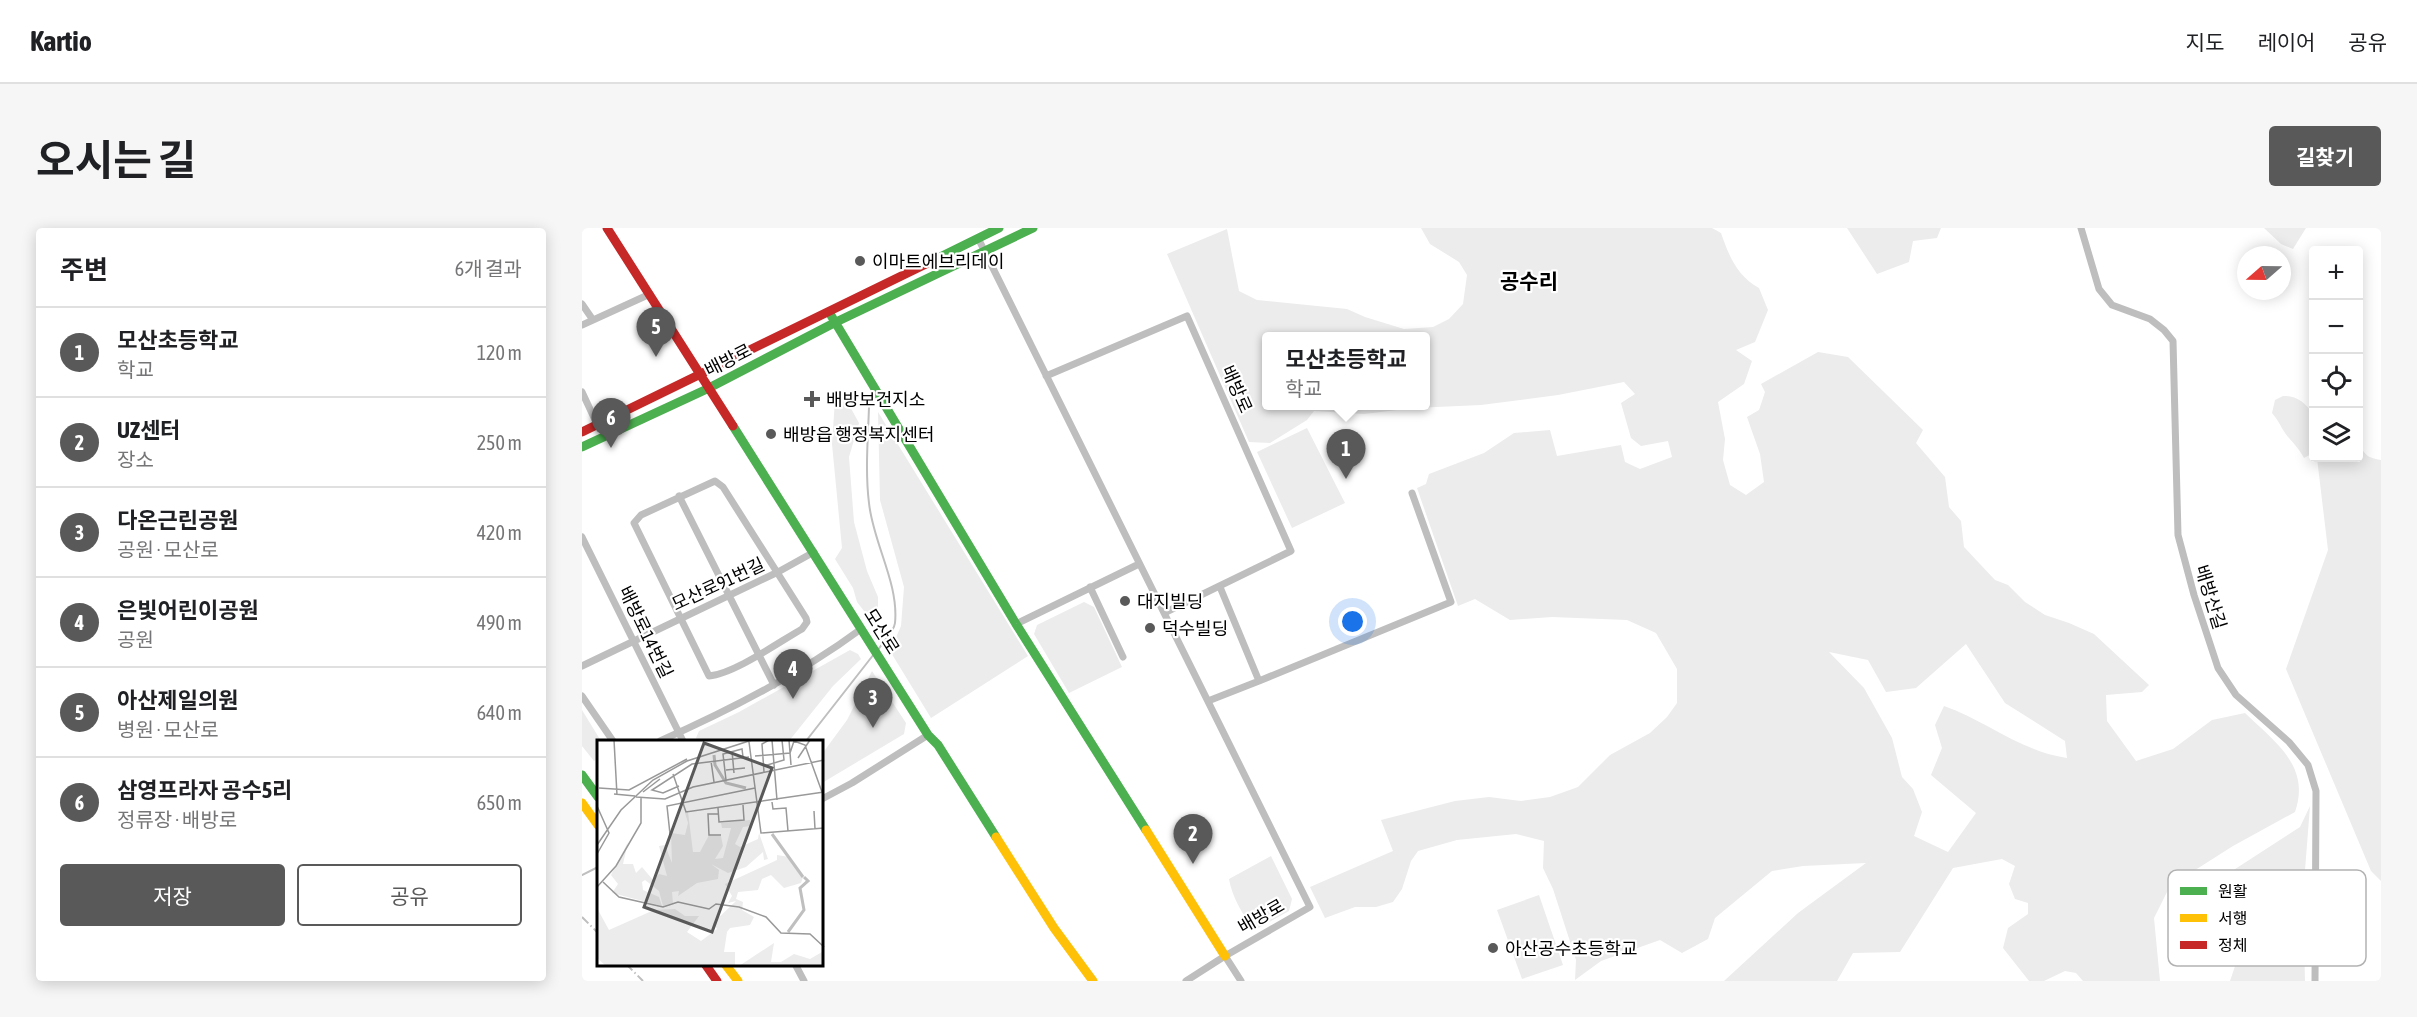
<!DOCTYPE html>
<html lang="ko">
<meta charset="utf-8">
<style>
:root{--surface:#fff;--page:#f6f6f6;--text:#202124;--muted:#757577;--line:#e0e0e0;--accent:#595959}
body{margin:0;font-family:"Asap Condensed","Noto Sans KR",sans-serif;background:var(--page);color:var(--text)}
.controls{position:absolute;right:18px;top:18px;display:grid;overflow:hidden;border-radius:6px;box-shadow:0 3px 15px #0003}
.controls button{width:54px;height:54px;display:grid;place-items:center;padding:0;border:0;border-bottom:2px solid var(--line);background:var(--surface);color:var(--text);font:30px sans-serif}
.compass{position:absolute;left:1655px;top:18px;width:54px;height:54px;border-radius:50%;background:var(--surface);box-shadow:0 3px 15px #0003;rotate:250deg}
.you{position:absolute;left:771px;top:394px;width:21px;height:21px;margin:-15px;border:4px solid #fff;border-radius:50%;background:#1a73e8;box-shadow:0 0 0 9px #1a73e833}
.badge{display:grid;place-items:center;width:39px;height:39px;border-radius:50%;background:var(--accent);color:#fff;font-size:20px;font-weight:700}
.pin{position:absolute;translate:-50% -50px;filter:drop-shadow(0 2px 3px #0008)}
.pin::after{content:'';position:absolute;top:32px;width:21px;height:18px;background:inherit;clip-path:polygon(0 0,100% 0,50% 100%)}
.popup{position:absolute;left:680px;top:104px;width:168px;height:78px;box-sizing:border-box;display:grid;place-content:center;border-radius:6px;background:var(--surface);filter:drop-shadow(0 2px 4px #0005);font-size:20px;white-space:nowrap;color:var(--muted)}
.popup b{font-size:22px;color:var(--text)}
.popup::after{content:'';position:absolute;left:50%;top:100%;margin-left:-12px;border:12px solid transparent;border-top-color:var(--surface)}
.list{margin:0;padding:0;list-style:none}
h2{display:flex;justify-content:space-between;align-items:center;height:78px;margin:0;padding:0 24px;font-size:26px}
h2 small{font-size:20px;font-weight:400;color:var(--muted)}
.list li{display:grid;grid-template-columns:39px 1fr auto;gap:18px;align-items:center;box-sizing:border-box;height:90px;padding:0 24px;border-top:2px solid var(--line)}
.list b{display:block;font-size:22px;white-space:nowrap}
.list p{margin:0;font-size:20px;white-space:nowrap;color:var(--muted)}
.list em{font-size:20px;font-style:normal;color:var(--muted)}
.actions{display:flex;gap:12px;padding:18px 24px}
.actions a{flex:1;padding:14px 0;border:2px solid var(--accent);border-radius:6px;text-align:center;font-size:21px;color:var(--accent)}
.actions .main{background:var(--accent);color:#fff}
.icon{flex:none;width:33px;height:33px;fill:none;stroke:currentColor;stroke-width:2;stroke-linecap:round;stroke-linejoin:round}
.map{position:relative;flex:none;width:1799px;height:753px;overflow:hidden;border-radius:6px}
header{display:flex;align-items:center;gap:36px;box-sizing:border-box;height:84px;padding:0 30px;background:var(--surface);border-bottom:2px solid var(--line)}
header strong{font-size:28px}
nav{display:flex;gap:33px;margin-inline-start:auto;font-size:21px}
.intro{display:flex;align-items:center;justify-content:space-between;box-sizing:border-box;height:144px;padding:0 36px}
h1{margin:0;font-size:42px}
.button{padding:15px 27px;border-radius:6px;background:var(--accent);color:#fff;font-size:21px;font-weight:700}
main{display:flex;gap:36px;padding:0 36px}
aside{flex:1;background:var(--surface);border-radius:6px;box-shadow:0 3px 15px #0003}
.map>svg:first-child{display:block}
.green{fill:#ececec;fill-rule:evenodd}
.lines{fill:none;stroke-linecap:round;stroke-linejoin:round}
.stream{stroke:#bfbfbf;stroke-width:2}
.street{stroke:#bebebe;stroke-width:7}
.fast{stroke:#4caf50;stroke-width:9}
.slow{stroke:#ffc107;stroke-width:9}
.jam{stroke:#c62828;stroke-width:9}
.rail{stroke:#bebebe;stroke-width:2;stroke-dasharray:9 3 1.5 3;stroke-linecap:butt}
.poi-dot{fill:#595959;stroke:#fff;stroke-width:2}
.labels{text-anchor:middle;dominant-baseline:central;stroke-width:4.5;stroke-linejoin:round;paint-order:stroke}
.poi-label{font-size:18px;fill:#000;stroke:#fff;text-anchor:start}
.street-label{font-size:18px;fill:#000;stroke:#fff}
.quarter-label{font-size:21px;font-weight:bold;fill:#000;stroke:#fff}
.inset-river{fill:none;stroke:#bfbfbf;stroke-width:3}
.inset-road{fill:none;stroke:#999;stroke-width:1.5}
.view{fill:#595959;fill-opacity:0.15;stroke:#595959;stroke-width:3}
.inset-edge{fill:none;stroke:#000;stroke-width:3}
.key{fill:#fff;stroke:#b2b2b2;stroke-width:1.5}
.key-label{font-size:16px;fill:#000}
</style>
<header>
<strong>Kartio</strong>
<nav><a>지도</a><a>레이어</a><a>공유</a></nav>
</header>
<div class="intro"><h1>오시는 길</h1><a class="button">길찾기</a></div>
<main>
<aside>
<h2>주변<small>6개 결과</small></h2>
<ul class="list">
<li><span class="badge">1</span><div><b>모산초등학교</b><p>학교</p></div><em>120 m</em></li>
<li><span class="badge">2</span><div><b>UZ센터</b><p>장소</p></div><em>250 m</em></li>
<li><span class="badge">3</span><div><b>다온근린공원</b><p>공원 · 모산로</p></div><em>420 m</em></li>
<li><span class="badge">4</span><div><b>은빛어린이공원</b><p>공원</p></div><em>490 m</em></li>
<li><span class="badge">5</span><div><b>아산제일의원</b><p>병원 · 모산로</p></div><em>640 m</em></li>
<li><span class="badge">6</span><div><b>삼영프라자 공수5리</b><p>정류장 · 배방로</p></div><em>650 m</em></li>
</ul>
<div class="actions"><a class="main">저장</a><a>공유</a></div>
</aside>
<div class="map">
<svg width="1799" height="753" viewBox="0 0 1799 753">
<rect width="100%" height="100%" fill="#fff"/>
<!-- green -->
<path class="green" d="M839,0H1130L1139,5C1147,28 1155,48 1177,60L1186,82L1173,114L1154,122L1170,133L1162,156L1136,174L1143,211L1141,232L1148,257L1164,267L1182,254L1178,226L1165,189L1177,182L1183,164L1179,156L1236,124L1266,129L1341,202L1334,215L1363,249L1367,279L1379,293L1382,319L1413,352L1426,357L1443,374L1463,387L1487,395L1512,406L1567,457L1560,464L1524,467L1525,493L1554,533L1591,521L1630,492L1663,485C1693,514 1729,538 1713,584L1651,618L1588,658L1572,690L1578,753H1501L1494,745L1483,743L1462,753H1447L1421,720L1426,700L1446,686V675L1433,671L1427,656L1433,638L1420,631L1371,640L1318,724L1271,725L1255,753H1142L1216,685L1284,635L1221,638L1190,643L1133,690L1126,711L1100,725L1078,712L1019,733L993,752L994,732L971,661L961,640L962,613L934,606L875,612L836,623L829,633L820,661L811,674L794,679H773L743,690L728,659L811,623L799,592L873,573L907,569L939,573L968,569L996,559L1028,527L1068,505L1085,489L1095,475V441L1074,405L1045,392L970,389L928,392L893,371L876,378L835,260L844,256L847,246L902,225L932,205L968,202L975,228L1039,217L1043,234L1058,241L1090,229L1086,213L1059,218L1049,210L1039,175L1053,166L1042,154L976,167L899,177L832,180L782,186L732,183L725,192L688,215L667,214L585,26L645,1L657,63L675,72L765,81L783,89L822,101L851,99L867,91L881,76L885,47L877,34L848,16ZM684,109H843V178H684ZM1384,416L1423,475L1483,513L1485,530C1440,524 1405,493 1362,478L1353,497L1360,520L1349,547L1394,585L1366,624L1332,608L1340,584L1331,561L1320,549L1310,510L1282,460L1247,424L1286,432L1304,464L1334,460Z
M1265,0H1359L1355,10L1331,13L1327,34L1295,46Z
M1682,0H1724L1711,21L1699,16Z
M260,164L277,195L267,229L272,294L285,343L296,369V401L275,374L271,360L253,331L260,320L250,216L253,172Z
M1701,168C1714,167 1724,175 1731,186V225L1722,230C1717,221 1713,217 1707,210C1700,202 1697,193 1690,185L1693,172Z
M296,184L446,428L349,490L308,423L319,398L322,359L298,272Z
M725,200L763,275L710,300L675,224Z
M1777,205L1781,207L1778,217C1783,228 1787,230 1799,232V653L1789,643L1704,441L1746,322L1735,230H1776Z
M502,374L512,379L540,439L487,465L452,406L455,397Z
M268,422L276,426L279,431L251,458L207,513H116L114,510L117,503L157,484Z
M290,443L324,495L322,506L240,555V526L265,492Z
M0,482L19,513H16V530L12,533L0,518Z
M1728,578L1721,668L1723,753H1648L1657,726L1646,702L1647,645L1718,599Z
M689,628L710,671L707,683L673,702C661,688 650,669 647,651Z
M957,667L981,737L940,751L915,682Z"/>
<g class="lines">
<!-- stream -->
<path class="stream" d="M287,179C286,210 283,243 287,275C291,315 317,355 313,395C312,404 301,414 296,422
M224,513L292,426
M0,647L16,639"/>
<!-- street -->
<path class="street" d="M1499,0L1517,61L1530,77L1568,91L1582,102L1591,113L1596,307L1612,367L1636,440L1654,467L1707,514L1726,537L1734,563L1733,753
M396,10L728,679L643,728L604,753
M0,76L11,92
M0,97L68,66
M464,148L605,88L709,323L582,385
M0,164L15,196
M133,253L141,259L224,390L225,394L220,401C197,414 152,446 127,448L52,295L59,287Z
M97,268L192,457
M0,309L101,513
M508,359L541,429
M638,359L677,453L869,374L830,265
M434,396L557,336
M0,438L196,344L232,324
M0,468L31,513
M626,473L677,453
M78,513C148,482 217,447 279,401
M240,571L270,555L346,507
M643,728L659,753
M213,736L222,753"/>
<!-- fast -->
<path class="fast" d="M348,34L417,0
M247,84L434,396L564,602
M151,198L346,507L356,517L414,609
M0,219L125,161L252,95L451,0
M0,547L16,569"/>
<!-- slow -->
<path class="slow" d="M0,575L16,597
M564,602L643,728
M414,609L472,700L511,753
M143,736L156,753"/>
<!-- jam -->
<path class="jam" d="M25,0L151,198
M0,204L348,34
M123,736L135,753"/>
<!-- rail -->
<path class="rail" d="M0,689L16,705
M44,736L61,753"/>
</g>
<!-- markers -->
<g class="poi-dot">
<circle cx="278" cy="33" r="6"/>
<path d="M227 162h6v6h6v6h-6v6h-6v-6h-6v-6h6z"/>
<circle cx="189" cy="206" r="6"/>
<circle cx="543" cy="373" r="6"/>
<circle cx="568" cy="400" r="6"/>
<circle cx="911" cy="720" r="6"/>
</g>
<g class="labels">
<!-- poi labels -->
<g class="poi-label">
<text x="290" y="33">이마트에브리데이</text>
<text x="244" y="171">배방보건지소</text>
<text x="201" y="206">배방읍 행정복지센터</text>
<text x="555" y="373">대지빌딩</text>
<text x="580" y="400">덕수빌딩</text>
<text x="923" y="720">아산공수초등학교</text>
</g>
<!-- street labels -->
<g class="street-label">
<text transform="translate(146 132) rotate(-27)">배방로</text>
<text transform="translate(655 161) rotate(66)">배방로</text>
<text transform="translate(136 356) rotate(-25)">모산로91번길</text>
<text transform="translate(1629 369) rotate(73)">배방산길</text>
<text transform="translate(300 403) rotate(58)">모산로</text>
<text transform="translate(64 404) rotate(64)">배방로14번길</text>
<text transform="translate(679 688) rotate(-30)">배방로</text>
</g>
<!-- quarter labels -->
<g class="quarter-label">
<text x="947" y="53">공수리</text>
</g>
</g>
<!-- overview -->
<g transform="translate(15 512)">
<rect width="226" height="226" fill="#fff"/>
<path d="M91,72L96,112H103L112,95L124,96L126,106L118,119L126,118L134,88H125L124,83L153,80L154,86L146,87L138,104L143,107L161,99L162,93L171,119L167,120L166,112L149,127L131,133L114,124L122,130L121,139L100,143L81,156L82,151L75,152L76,163L66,166L62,151L48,140L45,142L46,150L62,157L65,166L15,153L21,144L14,135L31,102L26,124H36L39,133L45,127L56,140L62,134L70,136L62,106L68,105L75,123L74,93L88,95L91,83L88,73ZM180,115L192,117L206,137L204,143L187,148L174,135L165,139L161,150L141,152L139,159L146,162L145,170L157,177L153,185L133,188L130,192L127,212H138V226H9L0,218V168L12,190L57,170L78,169L88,176H102L90,192L104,201L120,189L116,183L139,161L131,163L135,156L128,144L180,120ZM177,203L174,222H184L197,214L213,219L225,212L226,226H142Z" fill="#ececec"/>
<path class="inset-river" d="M117,15L118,25L129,43L149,48M175,94L206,137M191,192L207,170L203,148L211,141L207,137"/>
<path class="inset-road" d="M17,0L20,55M175,0L180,60M192,0L194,25M152,2L164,93L227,88M135,11L137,33M158,16L193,13L197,1L208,5L225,52M201,18L213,0M114,21L117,42M167,26L187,20L185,0M129,30L148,28M167,32L165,4L172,0M76,34L89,72L227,52M129,40L126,14L145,9L146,17M82,46L66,53L55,50L95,24L152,17M2,48L32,50L90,19M46,52L63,39M17,54L38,56M39,57L68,59L96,47L227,20M175,62L176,69L189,68L191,91M0,66L12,93L0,114M121,68L122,82L147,80L146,65M217,71L218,89M121,74H111L112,95H124M73,94L70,66L158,48M0,105L24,70L56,40L90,21L155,0M6,142L22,157L66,167L81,162L112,169L119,164L142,167L169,177L184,193L213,194L227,207M0,147L19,126L44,83V57"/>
<path class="view" d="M107,3L175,28L115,192L47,167Z"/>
<rect width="226" height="226" class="inset-edge"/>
</g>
<!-- legend -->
<rect x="1586" y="642" width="198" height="96" rx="9" class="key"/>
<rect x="1598" y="659" width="27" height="8" fill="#4caf50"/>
<rect x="1598" y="686" width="27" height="8" fill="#ffc107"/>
<rect x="1598" y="713" width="27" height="8" fill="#c62828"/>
<g class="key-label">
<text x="1636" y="669">원활</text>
<text x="1636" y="696">서행</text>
<text x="1636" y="723">정체</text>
</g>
</svg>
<div class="controls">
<button>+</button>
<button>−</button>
<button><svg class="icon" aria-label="locate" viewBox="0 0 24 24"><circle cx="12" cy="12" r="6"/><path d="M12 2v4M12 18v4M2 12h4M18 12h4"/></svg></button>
<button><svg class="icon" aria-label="layers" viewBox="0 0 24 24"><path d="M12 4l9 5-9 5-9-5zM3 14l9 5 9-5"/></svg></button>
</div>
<svg class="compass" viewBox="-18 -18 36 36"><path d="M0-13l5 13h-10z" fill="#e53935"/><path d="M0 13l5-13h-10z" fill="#757577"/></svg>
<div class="you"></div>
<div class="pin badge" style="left:764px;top:251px">1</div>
<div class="popup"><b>모산초등학교</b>학교</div>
<div class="pin badge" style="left:611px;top:636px">2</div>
<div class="pin badge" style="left:291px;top:500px">3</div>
<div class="pin badge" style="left:211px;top:471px">4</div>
<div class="pin badge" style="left:74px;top:129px">5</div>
<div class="pin badge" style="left:29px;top:220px">6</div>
</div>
</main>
